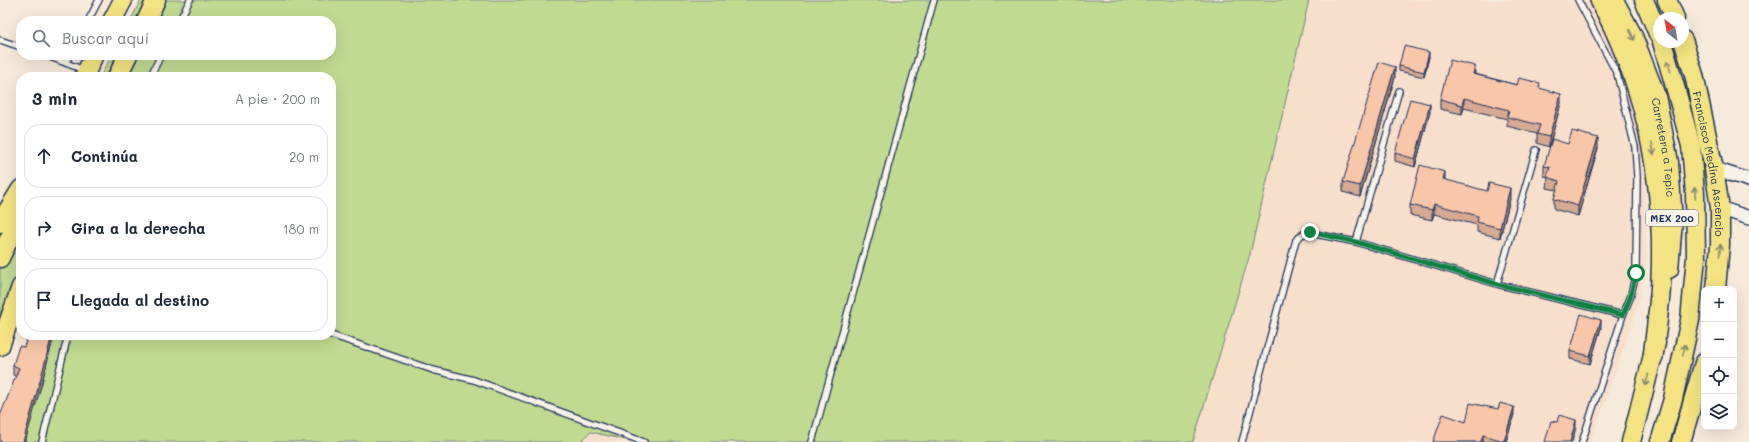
<!DOCTYPE html>
<html lang="es">
<meta charset="utf-8">
<style>
:root{--surface:#fff;--page:#f2f2f3;--text:#1f2937;--muted:#747a83;--line:#e0e1e3}
body{margin:0;font-family:Mali,sans-serif;background:var(--page);color:var(--text)}
.controls{position:absolute;right:12px;bottom:12px;display:grid;overflow:hidden;border-radius:8px;box-shadow:0 4px 16px #0002}
.controls button{width:36px;height:36px;display:grid;place-items:center;padding:0;border:0;border-bottom:1px solid var(--line);background:var(--surface);color:var(--text);font:20px sans-serif}
.compass{position:absolute;left:1653px;top:12px;width:36px;height:36px;border-radius:50%;background:var(--surface);box-shadow:0 4px 16px #0002;rotate:329deg}
.stop{position:absolute;width:12px;height:12px;margin:-9px;border:3px solid #0b8043;border-radius:50%;background:#fff}
.stop.end{background:#0b8043;border-color:#fff;box-shadow:0 1px 4px #0008}
.list{margin:0;padding:0;list-style:none}
h2{display:flex;justify-content:space-between;align-items:center;height:52px;margin:0;padding:0 16px;font-size:17px}
h2 small{font-size:13px;font-weight:400;color:var(--muted)}
.list li{display:grid;grid-template-columns:26px 1fr auto;gap:12px;align-items:center;box-sizing:border-box;height:64px;margin:0 8px 8px;padding:0 8px;border:1px solid var(--line);border-radius:16px}
.list b{display:block;font-size:15px;white-space:nowrap}
.list em{font-size:13px;font-style:normal;color:var(--muted)}
.icon{flex:none;width:22px;height:22px;fill:none;stroke:currentColor;stroke-width:2;stroke-linecap:round;stroke-linejoin:round}
.map{position:relative;flex:none;width:1749px;height:442px;overflow:hidden}
.search{position:absolute;background:var(--surface);box-shadow:0 4px 16px #0002;left:16px;top:16px;width:320px;height:44px;display:flex;align-items:center;gap:10px;box-sizing:border-box;padding:0 14px;border-radius:16px;color:var(--muted);font-size:15px}
.panel{position:absolute;background:var(--surface);box-shadow:0 4px 16px #0002;left:16px;top:72px;width:320px;height:268px;border-radius:16px}
.map>svg:first-child{display:block}
.built{fill:#f7dfcc}
.green{fill:#c0da91;stroke:#6e8478}
.lines{fill:none;stroke-linecap:round;stroke-linejoin:round}
.service-casing{stroke:#1b2f5e;stroke-width:8}
.tertiary-casing{stroke:#1b2f5e;stroke-width:16}
.trunk-casing{stroke:#1b2f5e;stroke-width:21}
.motorway-casing{stroke:#1b2f5e;stroke-width:22}
.service{stroke:#f7f3e8;stroke-width:5.5}
.tertiary{stroke:#f7f3e8;stroke-width:13}
.trunk{stroke:#f4e382;stroke-width:18}
.motorway{stroke:#f4e382;stroke-width:19}
.wall{fill:#d5aa90;stroke:#1b2f5e}
.shaded-wall{fill:#ae8b76;stroke:#1b2f5e}
.building{fill:#f8c6a8;stroke:#1b2f5e}
.oneway{stroke:#888970}
.route{stroke:#0b8043;stroke-width:5}
.labels{text-anchor:middle;dominant-baseline:central;stroke-width:3;stroke-linejoin:round;paint-order:stroke}
.shield{fill:#f7f3e8;stroke:#5d6a87;stroke-width:1}
.shield-label{font-size:10px;font-weight:bold;fill:#1b2f5e}
.street-label{font-size:11px;fill:#1b2f5e;stroke:#f7f3e8}
</style>
<div class="map">
<svg width="1749" height="442" viewBox="0 0 1749 442">
<rect width="100%" height="100%" fill="#f7eadb"/>
<filter id="ink" filterUnits="userSpaceOnUse"><feTurbulence type="fractalNoise" baseFrequency=".025" numOctaves="2"/><feDisplacementMap in="SourceGraphic" scale="8" xChannelSelector="R" yChannelSelector="G"/><feConvolveMatrix kernelMatrix="1 2 1 2 8 2 1 2 1" color-interpolation-filters="sRGB"/></filter>
<g filter="url(#ink)">
<!-- built -->
<path class="built" d="M181,0H1589L1605,28L1622,67L1634,107L1644,166L1647,259L1638,307L1591,442H26L331,335V21Z"/>
<!-- green -->
<path class="green" d="M141,0H151L140,21H130Z
M162,0H1309L1250,254L1193,442H635L591,432L582,440L586,442H19L50,335H331V77H124L135,55H331V21H152Z
M112,55H122L110,77H100Z
M21,231V265L0,324V268Z"/>
<g class="lines">
<!-- service casing -->
<g class="service-casing">
<path id="service" d="M1578,0L1617,74L1635,147L1637,176L1636,273L1630,298L1623,315
M88,21L99,0
M179,21L190,0
M0,40L21,47
M45,55L84,70
M66,62L70,55
M150,77L161,55
M1356,242L1399,91
M1497,284L1536,150
M331,335L433,370L474,380L644,442
M42,442L68,335
M812,442L934,0
M1242,442L1296,240L1303,234L1310,233L1356,242L1497,284L1623,315L1582,442"/>
</g>
<!-- tertiary casing -->
<g class="tertiary-casing">
<path id="tertiary" d="M1714,169L1749,180
M1720,208L1749,218"/>
</g>
<!-- trunk casing -->
<g class="trunk-casing">
<g id="trunk">
<path id="s1" d="M1614,0L1633,36L1656,96L1669,162L1673,221L1669,269"/>
<path d="M1644,0L1659,36"/>
<path d="M1667,0L1675,18"/>
<path d="M112,21L123,0"/>
<path d="M146,21L156,0"/>
<path id="s2" d="M1683,40L1694,75L1714,169L1720,208V245L1716,289"/>
<path d="M84,77L94,55"/>
<path d="M117,77L128,55"/>
<path d="M0,223L21,189"/>
<path d="M0,258L21,214"/>
<path d="M0,346L21,287"/>
<path d="M1631,442L1656,343"/>
<path d="M1660,442L1673,399L1690,320L1696,257L1695,194L1691,146L1676,90L1662,42"/>
<path d="M1681,442L1704,363"/>
</g>
</g>
<!-- motorway casing -->
<g class="motorway-casing">
<path id="motorway" d="M1600,0C1646,86 1665,181 1661,278C1660,305 1656,331 1653,357"/>
</g>
<!-- service -->
<use href="#service" class="service"/>
<!-- tertiary -->
<use href="#tertiary" class="tertiary"/>
<!-- trunk -->
<use href="#trunk" class="trunk"/>
<!-- motorway -->
<use href="#motorway" class="motorway"/>
</g>
<!-- wall -->
<path class="wall" d="M1429,57L1424,77L1399,71V66Z
M1475,74L1517,85L1540,88L1561,103L1549,147L1537,143V134L1507,126V119L1464,108L1462,114L1440,109V99Z
M1395,77L1360,197L1343,192V182Z
M1430,112L1415,167L1395,161V153Z
M1568,144L1598,148L1578,216L1554,209V199L1557,190L1547,188L1548,177L1544,176V166Z
M1445,180L1510,199L1500,238L1477,232V225L1434,214L1432,220L1410,215V205Z
M1601,328L1590,364L1570,359V351Z
M28,335H54L40,390L13,375V365L24,347Z
M1514,414L1506,442H1433L1466,422Z"/>
<!-- shaded-wall -->
<path class="shaded-wall" d="M1429,52V57L1424,77V72Z
M1475,66V75L1473,74Z
M1395,67V77L1360,197V186Z
M1561,94V103L1549,147V137Z
M1464,98V108L1462,114V105Z
M1430,104V112L1415,167V159Z
M1598,138V148L1578,216V206Z
M1445,172V182L1443,179Z
M1510,188V199L1500,238V228Z
M1434,204V214L1432,220V210Z
M1601,320V328L1590,364V356Z
M52,335H54L40,390L25,442H23Z
M1514,407V414L1506,442H1504Z
M1576,420V428L1572,442H1570Z
M1483,435V442H1481Z"/>
<!-- building -->
<path class="building" d="M1404,46L1429,52L1424,72L1399,66Z
M1450,60L1475,66L1473,74L1517,85L1519,78L1540,83L1539,88L1561,94L1549,137L1537,134L1540,125L1507,117L1509,110L1464,98L1462,105L1440,99Z
M1379,62L1395,67L1360,186L1343,182Z
M1410,99L1430,104L1415,159L1395,153Z
M1572,131L1598,138L1578,206L1554,199L1559,181L1547,177L1550,167L1544,166L1552,139L1568,144Z
M1420,165L1445,172L1443,179L1487,191L1489,183L1510,188L1500,228L1477,222L1478,216L1434,204L1432,210L1410,205Z
M1581,314L1601,320L1590,356L1570,351Z
M28,335H52L40,381L23,442H0V416L19,368L13,365L19,346L24,347Z
M1470,403L1498,409L1500,403L1514,407L1504,441L1483,435L1481,442H1433L1443,414L1466,422Z
M1559,415L1576,420L1570,442H1545L1551,421L1557,422Z"/>
<!-- one-way arrows -->
<defs><path id="oneway-shaft" d="M-6 0H5M1.5-3L5.5 0L1.5 3" fill="none" stroke-width="1.6" stroke-linecap="round" stroke-linejoin="round"/></defs>
<g class="oneway">
<use href="#oneway-shaft" transform="translate(1632 35) rotate(65)"/>
<use href="#oneway-shaft" transform="translate(1669 66) rotate(-107)"/>
<use href="#oneway-shaft" transform="translate(1653 149) rotate(80)"/>
<use href="#oneway-shaft" transform="translate(1695 193) rotate(-93)"/>
<use href="#oneway-shaft" transform="translate(1720 250) rotate(-85)"/>
<use href="#oneway-shaft" transform="translate(1684 350) rotate(-77)"/>
<use href="#oneway-shaft" transform="translate(1647 380) rotate(105)"/>
</g>
</g>
<g class="lines" filter="url(#ink)">
<!-- route -->
<path class="route" d="M1310,232L1356,242L1497,284L1623,315L1630,298L1636,273"/>
</g>
<g class="labels">
<!-- shield labels -->
<rect class="shield" x="1646" y="210" width="52" height="16" rx="3"/>
<g class="shield-label">
<text x="1672" y="218">MEX 200</text>
</g>
<!-- street labels -->
<g class="street-label">
<text stroke="none"><textPath href="#s1" startOffset="157">Carretera a Tepic</textPath></text>
<text stroke="none"><textPath href="#s2" startOffset="127">Francisco Medina Ascencio</textPath></text>
</g>
</g>
</svg>
<div class="controls">
<button>+</button>
<button>−</button>
<button><svg class="icon" aria-label="locate" viewBox="0 0 24 24"><circle cx="12" cy="12" r="6"/><path d="M12 2v4M12 18v4M2 12h4M18 12h4"/></svg></button>
<button><svg class="icon" aria-label="layers" viewBox="0 0 24 24"><path d="M12 4l9 5-9 5-9-5zM3 14l9 5 9-5"/></svg></button>
</div>
<svg class="compass" viewBox="-18 -18 36 36"><path d="M0-13l5 13h-10z" fill="#e53935"/><path d="M0 13l5-13h-10z" fill="#747a83"/></svg>
<div class="stop" style="left:1636px;top:273px"></div>
<div class="stop end" style="left:1310px;top:232px"></div>
<div class="search"><svg class="icon" aria-label="search" viewBox="0 0 24 24"><circle cx="10" cy="10" r="6"/><path d="M15 15l6 6"/></svg>Buscar aquí</div>
<section class="panel">
<h2>3 min<small>A pie · 200 m</small></h2>
<ul class="list">
<li><svg class="icon" aria-label="ahead" viewBox="0 0 24 24"><path d="M12 20V5M6 11l6-6 6 6"/></svg><div><b>Continúa</b></div><em>20 m</em></li>
<li><svg class="icon" aria-label="right" viewBox="0 0 24 24"><path d="M7 20v-9h11M14 6l5 5-5 5"/></svg><div><b>Gira a la derecha</b></div><em>180 m</em></li>
<li><svg class="icon" aria-label="arrive" viewBox="0 0 24 24"><path d="M6 21V4h12l-3 4 3 4H6"/></svg><div><b>Llegada al destino</b></div></li>
</ul>
</section>
</div>
